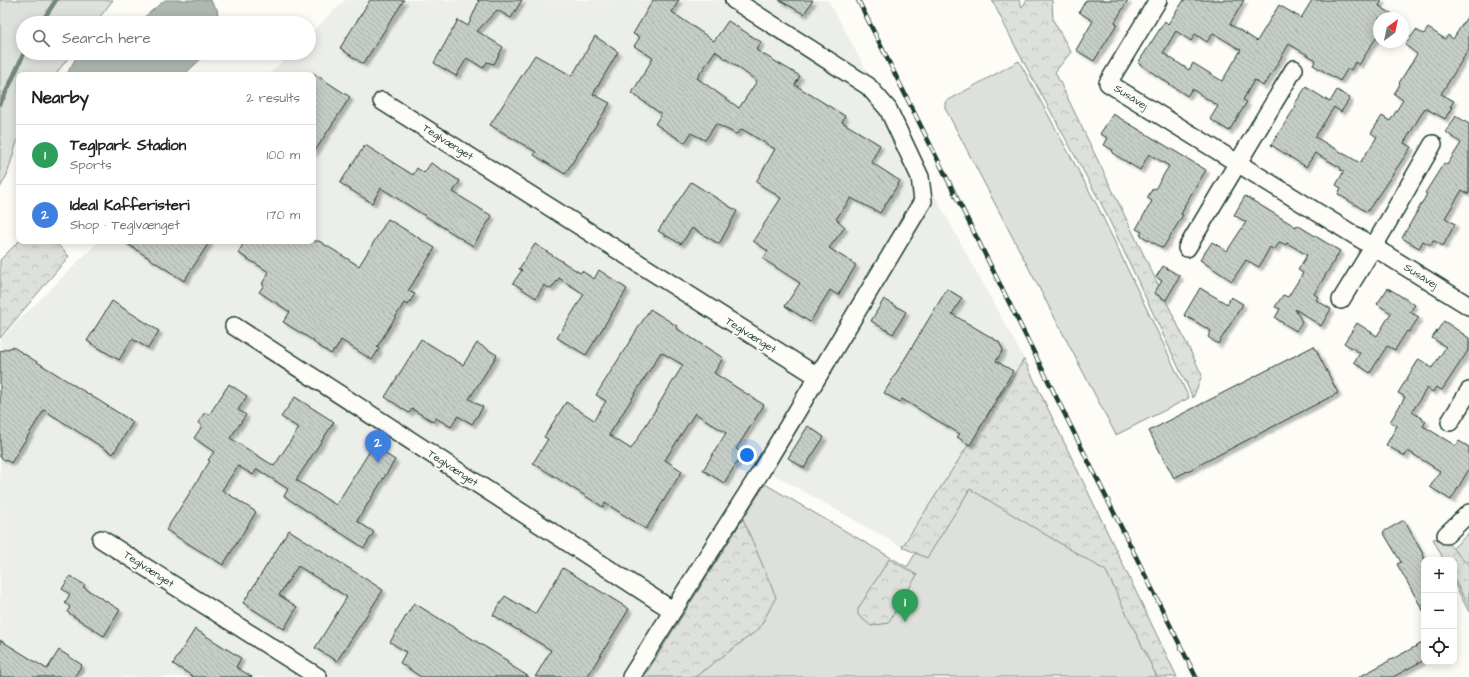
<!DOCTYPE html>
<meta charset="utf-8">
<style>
:root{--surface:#fff;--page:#f2f2f2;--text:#222;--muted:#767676;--line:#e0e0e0;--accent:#1a73e8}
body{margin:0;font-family:"Architects Daughter",sans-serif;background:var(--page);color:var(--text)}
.controls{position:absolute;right:12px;bottom:12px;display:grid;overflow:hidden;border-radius:8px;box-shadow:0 2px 10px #0003}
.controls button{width:36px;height:36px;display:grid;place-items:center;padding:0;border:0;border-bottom:1px solid var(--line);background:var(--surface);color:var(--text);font:20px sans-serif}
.compass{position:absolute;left:1373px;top:12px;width:36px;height:36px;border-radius:50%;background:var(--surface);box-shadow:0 2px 10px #0003;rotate:33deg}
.you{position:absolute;left:747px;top:455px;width:14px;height:14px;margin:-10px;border:3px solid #fff;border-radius:50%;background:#1a73e8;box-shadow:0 0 0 6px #1a73e833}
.badge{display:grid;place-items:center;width:26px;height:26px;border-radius:50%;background:var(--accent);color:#fff;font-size:13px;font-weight:700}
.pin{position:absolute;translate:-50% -33px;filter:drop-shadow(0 1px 2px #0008)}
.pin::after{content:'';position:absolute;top:21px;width:14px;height:12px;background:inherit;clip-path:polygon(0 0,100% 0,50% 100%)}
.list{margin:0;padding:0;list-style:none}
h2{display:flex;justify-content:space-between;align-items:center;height:52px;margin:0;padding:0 16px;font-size:17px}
h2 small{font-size:13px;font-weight:400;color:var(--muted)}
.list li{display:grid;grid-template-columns:26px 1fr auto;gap:12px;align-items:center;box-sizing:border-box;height:60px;padding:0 16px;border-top:1px solid var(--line)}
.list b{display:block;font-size:15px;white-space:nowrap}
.list p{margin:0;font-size:13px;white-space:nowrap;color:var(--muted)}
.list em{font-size:13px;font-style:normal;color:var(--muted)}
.icon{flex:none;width:22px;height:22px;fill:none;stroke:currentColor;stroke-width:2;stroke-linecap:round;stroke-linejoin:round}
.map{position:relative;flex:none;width:1469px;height:677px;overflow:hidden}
.search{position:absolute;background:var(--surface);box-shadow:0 2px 10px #0003;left:16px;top:16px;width:300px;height:44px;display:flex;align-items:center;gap:10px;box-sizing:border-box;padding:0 14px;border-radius:22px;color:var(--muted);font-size:15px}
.panel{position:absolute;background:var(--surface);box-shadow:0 2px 10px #0003;left:16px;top:72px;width:300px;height:172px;border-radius:8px}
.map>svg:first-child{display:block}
.built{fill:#eceee9}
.green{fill:#dde0db;stroke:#7e8e88}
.forest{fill:url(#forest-crowns);stroke:#7e8e88}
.water{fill:#aeb8b1;stroke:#75877f}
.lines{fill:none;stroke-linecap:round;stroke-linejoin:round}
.stream{stroke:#75877f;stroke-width:4.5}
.building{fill:url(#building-back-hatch);stroke:#1f3d34;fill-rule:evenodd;filter:url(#shadow)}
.minor-casing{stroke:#1f3d34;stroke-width:20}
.minor{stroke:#fdfcf7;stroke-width:17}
.rail-casing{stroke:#1f3d34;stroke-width:4.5}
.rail{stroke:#fdfcf7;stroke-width:3;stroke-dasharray:9;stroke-linecap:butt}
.labels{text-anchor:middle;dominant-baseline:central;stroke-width:4;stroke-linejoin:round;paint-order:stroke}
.street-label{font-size:11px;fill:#1f3d34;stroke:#fdfcf7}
</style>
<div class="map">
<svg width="1469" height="677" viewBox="0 0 1469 677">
<defs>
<pattern id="forest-crowns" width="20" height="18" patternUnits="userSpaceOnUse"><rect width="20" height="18" fill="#dde0db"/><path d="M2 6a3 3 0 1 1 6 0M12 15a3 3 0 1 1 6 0" fill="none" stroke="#bdc1bd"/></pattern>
<pattern id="building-back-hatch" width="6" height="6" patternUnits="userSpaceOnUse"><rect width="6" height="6" fill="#c6cdc7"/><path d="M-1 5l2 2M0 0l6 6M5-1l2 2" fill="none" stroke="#aab1ac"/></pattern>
<filter id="shadow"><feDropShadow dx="3.5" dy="3.5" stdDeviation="1" flood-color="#0004"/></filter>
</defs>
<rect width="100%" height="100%" fill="#fdfcf7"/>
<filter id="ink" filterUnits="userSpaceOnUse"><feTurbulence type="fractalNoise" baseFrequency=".025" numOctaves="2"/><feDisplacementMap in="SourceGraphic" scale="8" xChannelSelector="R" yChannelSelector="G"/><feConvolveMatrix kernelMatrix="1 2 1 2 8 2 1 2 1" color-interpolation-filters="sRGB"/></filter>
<g filter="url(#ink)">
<!-- built -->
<path class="built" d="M345,0H828L1024,359L902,547L771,473L644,677H0V339L99,241H313V75H268L291,53H309V35Z"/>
<!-- green -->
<path class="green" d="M0,0H113L95,23H23V53H72L55,75H19V135L7,175L0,188Z
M1019,61L1098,207L1189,398L1116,435L945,108V102Z
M962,478L1106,564L1157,677H644L765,484L907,567Z
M1469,533V612L1454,583V560L1441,559Z"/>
<!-- forest -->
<path class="forest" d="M992,0H1019L1022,7L1027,0H1052L1053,20L1071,52L1055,72L1202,375L1193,398L1103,207L1016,48Z
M19,241H54L69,256L0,338V260Z
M1024,359L1177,677H1157L1106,571L970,489L927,558L902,547Z
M743,519L776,597L759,629L695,677H644Z
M1443,538L1469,566V607L1454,579V560H1444L1433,539Z
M889,559L917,575L888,623L871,626L858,615V609Z"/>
<!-- water -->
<path class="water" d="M165,0H210L217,9L219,23H137Z
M79,53H207L184,75H67L70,68Z"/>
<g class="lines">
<!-- stream -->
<path class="stream" d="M41,23L56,0
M0,104L10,84L24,53"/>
</g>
<!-- building -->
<path class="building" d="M370,0H404L363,64L340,48Z
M477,0H522L511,18L497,10L477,31L503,47L494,64L487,62L483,68L467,58L456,76L434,63L458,20L468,26L479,1Z
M653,0H679L672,12L714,41L728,21L761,42L756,50L800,76L795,85L845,116L842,122L880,145L871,162L900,181L880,213L851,198L836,219L845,227L829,248L856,265L838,295L830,290L810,322L785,306L800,283L763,259L768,251L753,241L781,198L756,182L775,149L742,129L736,134L716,124L705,140L691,133L685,143L655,124L661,114L632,93L653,58L634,46L640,37L633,34ZM715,51L757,81L739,108L697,78Z
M779,0H813L804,14Z
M1086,0H1128L1115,22L1117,24L1094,61L1076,50L1093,21L1079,12Z
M1184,0H1244L1230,24L1257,41L1279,5L1301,18L1312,0H1382L1379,6L1399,18H1379V33L1359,65L1355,62L1351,70L1348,68L1340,81L1313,65L1316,60L1289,44L1266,83L1265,82L1263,86L1254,80L1243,100L1247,102L1229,131L1210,119L1218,106L1192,89L1187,96L1138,63L1165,21L1168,24ZM1176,31L1191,41L1195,34L1207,42L1213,33L1241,50L1222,81L1193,63L1189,70L1163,53Z
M1469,14V49L1441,94L1454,101L1450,107H1452L1445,119L1425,108L1404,143L1411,147L1367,212L1338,194L1341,188L1336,185L1344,171L1340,170L1341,168L1315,153L1306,167L1271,145L1296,106L1294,105L1306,87L1330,102L1337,90L1350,98L1341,112L1334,107L1315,137L1360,163L1377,137L1371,133L1382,116L1390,121L1403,100L1394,94L1400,84L1399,83L1417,54L1405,45L1416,30L1424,34L1428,28L1445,39L1448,35L1453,39Z
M595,36L618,52L593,94L610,103L565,174L534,155L536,152L490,125L535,55L572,76Z
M313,73L350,97L313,154Z
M1113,114L1206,170L1184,206L1185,207L1181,214L1183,215L1163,248L1140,235L1142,232L1136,229L1152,201L1147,198L1153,188L1155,189L1169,166L1149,154L1140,170L1112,153L1113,150L1104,145L1108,138L1100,134Z
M1456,116L1469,124V194L1462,190L1445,218L1455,224L1443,246L1433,240L1431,245L1423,241L1419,248L1402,238L1427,194L1425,193L1444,163L1447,165L1461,143L1446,132Z
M365,145L413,175L417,168L424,173L431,163L460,181L453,192L492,216L473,246L381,188L372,203L340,183Z
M691,182L737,211L719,244L692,228L681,244L658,231Z
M1245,196L1296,227L1297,225L1340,251L1314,294L1318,297L1316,300L1331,309L1321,326L1295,309L1302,322L1296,331L1275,318L1280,309L1275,307L1283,295L1288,297L1303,273L1298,270L1307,255L1287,243L1286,245L1280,242L1274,250L1270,247L1259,267L1246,260L1232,281L1200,260L1212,242L1227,251L1246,222L1234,215Z
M388,219L435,248L408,291L415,294L408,305L404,303L377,347L379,349L372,360L341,340L335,351L334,350L331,354L313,342L314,341L283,322L290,312L259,292L264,285L262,284L269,272L238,253L245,241H319L359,266Z
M123,241H210L184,281Z
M535,244L580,273L582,271L594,279L599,270L627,289L586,355L557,338L584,294L559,278L551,289L544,285L536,298L513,283L522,270L519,269Z
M1163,266L1180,276L1166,300L1154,293L1162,281L1156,277Z
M1200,288L1227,304L1231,297L1243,304L1218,344L1208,337L1211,331L1184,315Z
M1388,288L1415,305L1410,312L1419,317L1409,332L1407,331L1395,350L1387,346L1370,373L1354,362L1360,353L1344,343L1357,323L1377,336L1391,313L1377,304Z
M947,289L962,298L952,314L999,342L1003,350L996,361L1013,371L970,445L957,437L960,434L902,399L900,402L884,393Z
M884,299L906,312L893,334L871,321Z
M112,301L159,331L148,348L132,339L119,360L87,341Z
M650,309L677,326L676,328L723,358L714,373L764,405L736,449L743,453L724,483L703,470L726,433L695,413L665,460L682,471L646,529L605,503L603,507L533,463L548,439L544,437L566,402L594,420L606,401L596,395ZM661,352L683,365L631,449L609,435Z
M1444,321L1469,338V349L1442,390L1436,387L1433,392L1427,388L1412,412L1426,421L1423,426L1456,446L1459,441L1469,447V469L1451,500L1430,487L1440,471L1408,451L1405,456L1386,445L1397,426L1390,422L1405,397L1398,393L1419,359L1432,368L1446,347L1432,338Z
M421,339L463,365L477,343L497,355L469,399L483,407L472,424L458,416L451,427L436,418L434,422L412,409L409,413L385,397Z
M1314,346L1338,393L1174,478L1149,431Z
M13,347L133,422L113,454L44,410L11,463L0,457V351Z
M229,384L247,396L238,410L246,415L230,438L274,466L299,428L281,417L295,397L334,422L296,480L336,505L373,446L395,460L357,521L374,532L364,548L284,496L288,489L257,469L253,475L238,466L222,490L256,512L223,565L166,530L210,461L208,460L214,452L194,438L202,426L198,423L205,412L209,415Z
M808,426L824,437L804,468L788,458Z
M1404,520L1424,556V612L1397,564L1401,562L1383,532Z
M289,530L383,590L337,661L315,648L347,597L298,566L279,595L297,607L284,629L243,603Z
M563,568L629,609L587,677H535L551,650L493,615L505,596L535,614Z
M70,576L85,585L83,587L120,610L104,636L67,612L70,607L65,603L70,594L62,589Z
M414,603L508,661L507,663L529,677H421L400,663L406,652L390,642Z
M195,629L241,658L236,667L252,677H194L173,664Z
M0,640L47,669L59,650L82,665L74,677H0Z
M1424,642V660L1393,677H1359Z"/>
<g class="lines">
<!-- minor casing -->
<g class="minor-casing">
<path id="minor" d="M1158,0L1108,83L1469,306
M382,101L817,376
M1187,248L1294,69
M1341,300L1374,246L1433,144
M234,326L672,610
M1450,422L1469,391
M1446,535L1469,513
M101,539L318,677
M631,677L760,473L923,201L920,177L888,109L868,86L734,0"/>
</g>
<!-- minor -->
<use href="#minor" class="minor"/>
<!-- rail casing -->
<g class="rail-casing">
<path id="rail" d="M858,0L1196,677"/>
</g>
<!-- rail -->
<use href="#rail" class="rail"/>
</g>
</g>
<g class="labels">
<!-- street labels -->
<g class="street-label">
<text transform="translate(1131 97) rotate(32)">Susåvej</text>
<text transform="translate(448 142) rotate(32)">Teglvænget</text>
<text transform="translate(1421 276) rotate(32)">Susåvej</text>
<text transform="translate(751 335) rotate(32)">Teglvænget</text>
<text transform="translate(453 468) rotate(33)">Teglvænget</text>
<text transform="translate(149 569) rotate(33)">Teglvænget</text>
</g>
</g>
</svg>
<div class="controls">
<button>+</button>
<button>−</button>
<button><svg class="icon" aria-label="locate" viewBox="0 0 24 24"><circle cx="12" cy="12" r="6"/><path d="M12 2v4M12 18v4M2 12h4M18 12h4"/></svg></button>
</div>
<svg class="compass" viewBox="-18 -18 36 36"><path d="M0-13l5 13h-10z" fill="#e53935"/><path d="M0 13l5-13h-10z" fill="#767676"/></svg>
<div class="you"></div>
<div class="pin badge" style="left:905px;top:622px;background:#2e9e5b">1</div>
<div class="pin badge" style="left:378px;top:463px;background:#3f7fe0">2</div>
<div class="search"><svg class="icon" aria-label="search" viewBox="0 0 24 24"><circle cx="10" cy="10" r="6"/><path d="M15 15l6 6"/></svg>Search here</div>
<section class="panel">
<h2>Nearby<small>2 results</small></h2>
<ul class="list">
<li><span class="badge" style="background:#2e9e5b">1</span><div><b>Teglpark Stadion</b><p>Sports</p></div><em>100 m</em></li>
<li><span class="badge" style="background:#3f7fe0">2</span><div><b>Ideal Kafferisteri</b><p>Shop · Teglvænget</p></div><em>170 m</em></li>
</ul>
</section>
</div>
